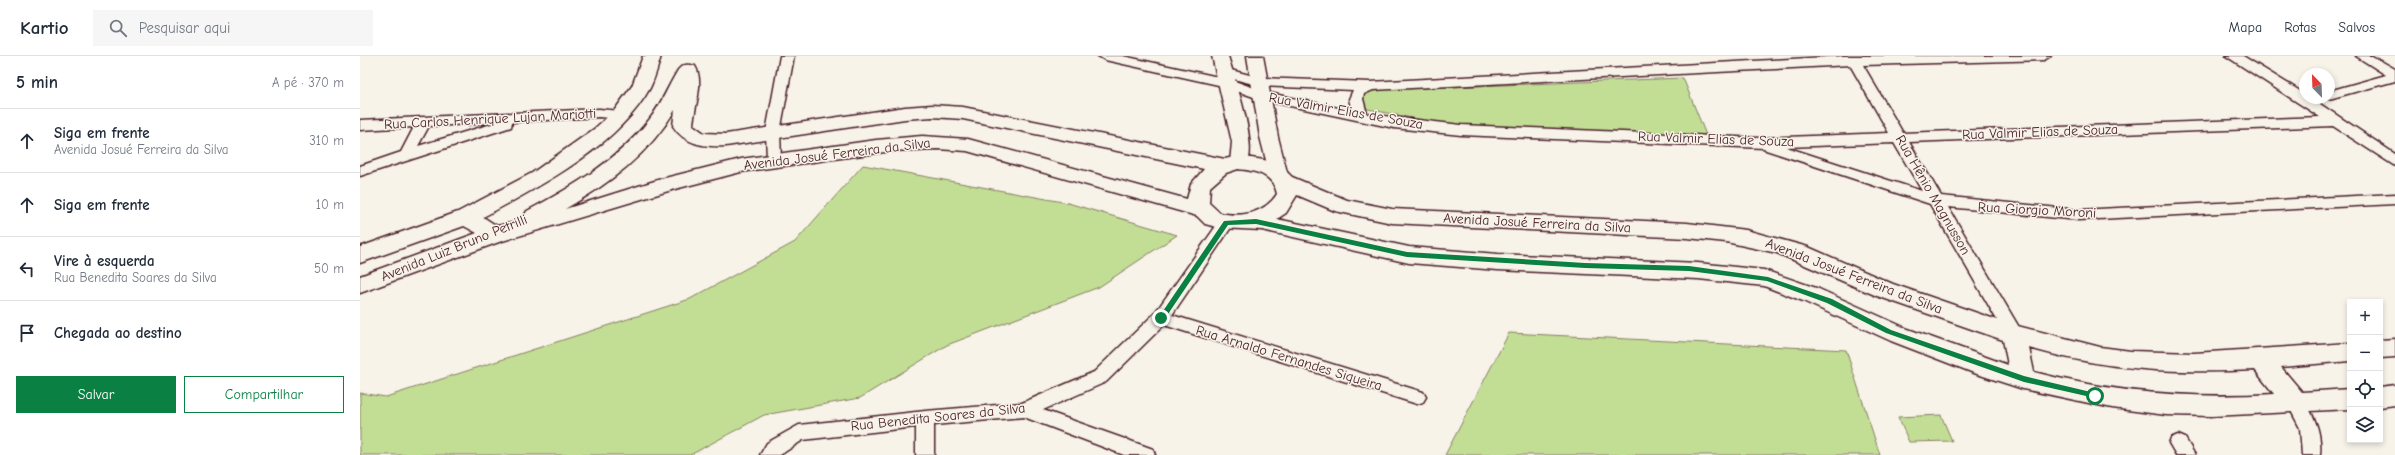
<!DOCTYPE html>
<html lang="pt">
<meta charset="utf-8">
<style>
:root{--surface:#fff;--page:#f6f6f7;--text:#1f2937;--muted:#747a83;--line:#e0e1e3;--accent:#0b8043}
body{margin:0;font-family:"Comic Neue",sans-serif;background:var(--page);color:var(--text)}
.controls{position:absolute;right:12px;bottom:12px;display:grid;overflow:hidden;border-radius:0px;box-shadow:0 2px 6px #0003}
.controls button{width:36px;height:36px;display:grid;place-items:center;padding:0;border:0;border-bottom:1px solid var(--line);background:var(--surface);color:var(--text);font:20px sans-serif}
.compass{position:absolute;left:1939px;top:12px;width:36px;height:36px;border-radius:50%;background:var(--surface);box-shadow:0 2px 6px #0003;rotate:337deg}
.stop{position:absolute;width:12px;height:12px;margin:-9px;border:3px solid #0b8043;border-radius:50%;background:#fff}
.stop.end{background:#0b8043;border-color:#fff;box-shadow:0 1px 4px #0008}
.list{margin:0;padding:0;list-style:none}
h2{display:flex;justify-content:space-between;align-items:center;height:52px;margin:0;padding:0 16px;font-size:17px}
h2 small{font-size:13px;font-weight:400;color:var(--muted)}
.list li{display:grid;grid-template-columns:26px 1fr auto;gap:12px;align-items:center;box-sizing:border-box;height:64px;padding:0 16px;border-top:1px solid var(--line)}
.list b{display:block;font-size:15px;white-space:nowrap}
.list p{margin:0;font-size:13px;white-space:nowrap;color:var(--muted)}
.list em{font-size:13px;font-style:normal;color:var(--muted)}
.actions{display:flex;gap:8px;padding:12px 16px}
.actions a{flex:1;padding:9px 0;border:1px solid var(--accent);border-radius:0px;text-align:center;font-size:14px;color:var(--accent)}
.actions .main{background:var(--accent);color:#fff}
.icon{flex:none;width:22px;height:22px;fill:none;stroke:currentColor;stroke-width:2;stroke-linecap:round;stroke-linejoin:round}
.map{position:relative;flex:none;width:2035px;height:399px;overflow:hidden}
header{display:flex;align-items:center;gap:24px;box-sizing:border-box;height:56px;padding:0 20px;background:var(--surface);border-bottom:1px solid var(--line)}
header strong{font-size:19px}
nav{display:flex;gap:22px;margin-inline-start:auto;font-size:14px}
.search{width:280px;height:36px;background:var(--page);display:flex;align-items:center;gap:10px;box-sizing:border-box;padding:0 14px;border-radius:0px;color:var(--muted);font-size:15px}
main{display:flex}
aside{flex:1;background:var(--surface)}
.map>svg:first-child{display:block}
.green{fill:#c2de95;stroke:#867e60}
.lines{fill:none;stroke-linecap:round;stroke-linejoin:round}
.minor-casing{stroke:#4a1f2b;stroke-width:3}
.tertiary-casing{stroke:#4a1f2b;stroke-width:3}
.secondary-casing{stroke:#4a1f2b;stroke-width:3}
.minor{fill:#f7f3e8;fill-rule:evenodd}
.tertiary{fill:#f7f3e8;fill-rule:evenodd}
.secondary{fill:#f7f3e8;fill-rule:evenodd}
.route{fill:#0b8043}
.labels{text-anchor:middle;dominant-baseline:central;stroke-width:3;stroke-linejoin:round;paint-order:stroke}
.street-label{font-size:14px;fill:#4a1f2b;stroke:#f7f3e8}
</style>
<header>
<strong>Kartio</strong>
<div class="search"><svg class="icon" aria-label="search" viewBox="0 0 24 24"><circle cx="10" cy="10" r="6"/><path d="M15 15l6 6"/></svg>Pesquisar aqui</div>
<nav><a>Mapa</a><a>Rotas</a><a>Salvos</a></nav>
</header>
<main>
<aside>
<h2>5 min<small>A pé · 370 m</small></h2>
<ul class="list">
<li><svg class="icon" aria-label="ahead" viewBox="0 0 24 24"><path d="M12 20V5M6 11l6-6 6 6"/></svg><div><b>Siga em frente</b><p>Avenida Josué Ferreira da Silva</p></div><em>310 m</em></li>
<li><svg class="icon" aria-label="ahead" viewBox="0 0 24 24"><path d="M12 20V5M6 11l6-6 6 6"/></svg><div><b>Siga em frente</b></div><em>10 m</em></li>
<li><svg class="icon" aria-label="left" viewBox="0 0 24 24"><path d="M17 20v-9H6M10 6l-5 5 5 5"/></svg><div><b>Vire à esquerda</b><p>Rua Benedita Soares da Silva</p></div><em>50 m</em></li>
<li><svg class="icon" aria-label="arrive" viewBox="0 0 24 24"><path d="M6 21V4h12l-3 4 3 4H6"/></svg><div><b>Chegada ao destino</b></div></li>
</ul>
<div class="actions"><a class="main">Salvar</a><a>Compartilhar</a></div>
</aside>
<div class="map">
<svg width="2035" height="399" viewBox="0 0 2035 399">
<rect width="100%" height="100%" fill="#f7f3e8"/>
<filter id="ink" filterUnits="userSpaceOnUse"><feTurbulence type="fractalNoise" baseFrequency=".025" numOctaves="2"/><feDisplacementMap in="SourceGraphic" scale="8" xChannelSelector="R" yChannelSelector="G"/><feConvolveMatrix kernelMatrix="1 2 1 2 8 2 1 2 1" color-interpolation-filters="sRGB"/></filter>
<g filter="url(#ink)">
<!-- green -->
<path class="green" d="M1323,22L1346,79L1090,70L1008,53L1004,51L1002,40L1016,34Z
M503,109L708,147L817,179L739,231L587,289L500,342L404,359L330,399H0V337L26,341L330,243L435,186Z
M1149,277L1486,294L1520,399H1085Z
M1581,359L1592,385L1549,386L1538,361Z"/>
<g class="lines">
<!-- minor casing -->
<g class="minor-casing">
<path id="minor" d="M420,0H434L420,76L421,104L414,109L407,104L406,76Z
M738,0H763L872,24L905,36L992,55L989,43L993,34L901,30L862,20L860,17L867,13L901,22L1010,26L1484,0H1691L1684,4L1503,9L1543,77L1960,61L1866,0H1883L1945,38V42H1951L2035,98V110L1973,70L1549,86L1581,140L1718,154L2035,138V148L1718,164L1588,151L1663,278L1660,283L1654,285L1648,283L1570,148L1406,94L1404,92L1101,79L1034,72L902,44L863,30L745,4ZM1490,9L1529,77L1400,82L1101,69L1007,58L1003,43L1004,38L1013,34ZM1534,87L1562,135L1426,91Z
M1996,0H2012L2035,13V25L1969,43L1964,42H1969V35L2026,19Z
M239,53L261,55L268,59L261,63L239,61L152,66L151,71L0,120V110L41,96L54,71L0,74V64ZM135,67L58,90L69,70Z
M866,162L871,163L874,167L812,259L1063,336L1066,341L1063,346L1057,348L804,269L746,326L683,354L793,393L795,399H764L664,361L574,369V399H556V371L443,384L420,399H400L407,387L439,369L565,355L662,347L734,316L795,257L861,163Z
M1936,340L1942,342C1955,360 1962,377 1960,399H1942L1940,372L1927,347L1930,342Z
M1818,379L1825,382L1835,399H1816L1809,387L1811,382Z"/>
</g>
<!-- tertiary casing -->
<g class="tertiary-casing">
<path id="tertiary" d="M852,0H868C875,25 899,90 886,111L879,113L872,111L870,107L872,86Z
M887,0H903L918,81L927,116L925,120L918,122L911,120L909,116L900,81Z"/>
</g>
<!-- secondary casing -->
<g class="secondary-casing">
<path id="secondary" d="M283,0H301C298,10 295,22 290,32C258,90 179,131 123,161L137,170L167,164L164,160L167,155C212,131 257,105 289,64C301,49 308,30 318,14C323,8 327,8 335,10C345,26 334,52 333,69L344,77L366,78L545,51L572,49L603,51L865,103L878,100L904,104L921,110L932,121L987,144L1032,153L1327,167L1386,174L1448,191L1533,228L1646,267L1740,291L1771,295L1834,297L1990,287V305L1921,311L1942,336L1990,333V353L1852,360L1806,359L1752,352L1663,333L1614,317L1531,285L1443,245L1404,230L1338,223L1138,214L1049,207L902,174L860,172L845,168L837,160L607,95L577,93L532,95L381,116L315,133L139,186L0,237V220L117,177L104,170L0,207V191L98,156L172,117L234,73L254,55L272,30ZM315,54L313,70C325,89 345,91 366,90L545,63L572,61L603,63L844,113L831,128L827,143L608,83L562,80L516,84L381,103L301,123L205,153C249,128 289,98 315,54ZM878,113C896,115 913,118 917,138C905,157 882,162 860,157L849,147L850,131L866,117ZM937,139L975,155L1032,167L1327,182L1366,186L1417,197L1517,240L1643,284L1648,309L1548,273L1459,233L1404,214L1338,207L1138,198L1049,191L917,163L926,157ZM1669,292C1746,314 1815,318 1895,314L1914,338C1832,343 1753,337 1674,316Z
M2035,283V301L2020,302V284Z
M2035,329V349L2020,351V331Z"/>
</g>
<!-- minor -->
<use href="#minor" class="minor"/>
<!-- tertiary -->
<use href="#tertiary" class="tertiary"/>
<!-- secondary -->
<use href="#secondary" class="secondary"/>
</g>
</g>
<!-- route -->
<path class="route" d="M896,163L1047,196L1225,207L1329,210L1408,221L1472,243L1531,274L1664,320L1735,337L1738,340L1735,342L1664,326L1526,277L1467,247L1407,225L1329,215L1225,212L1047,201L896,168L868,169L804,264H799V261L864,165Z"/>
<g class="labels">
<!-- street labels -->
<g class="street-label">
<text transform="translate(986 55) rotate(10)">Rua Valmir Elias de Souza</text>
<text transform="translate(130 63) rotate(-3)">Rua Carlos Henrique Lujan Mariotti</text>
<text transform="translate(1680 76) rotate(-2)">Rua Valmir Elias de Souza</text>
<text transform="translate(1356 83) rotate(2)">Rua Valmir Elias de Souza</text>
<text transform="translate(477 98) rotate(-7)">Avenida Josué Ferreira da Silva</text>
<text transform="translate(1573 139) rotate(60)">Rua Hênio Magnusson</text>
<text transform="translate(1677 154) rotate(3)">Rua Giorgio Moroni</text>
<text transform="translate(1177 167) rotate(3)">Avenida Josué Ferreira da Silva</text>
<text transform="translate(94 192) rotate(-22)">Avenida Luiz Bruno Petrilli</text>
<text transform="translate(1494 220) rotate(21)">Avenida Josué Ferreira da Silva</text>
<text transform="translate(929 302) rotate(17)">Rua Arnaldo Fernandes Siqueira</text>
<text transform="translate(578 361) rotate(-6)">Rua Benedita Soares da Silva</text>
</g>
</g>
</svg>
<div class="controls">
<button>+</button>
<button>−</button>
<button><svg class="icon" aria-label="locate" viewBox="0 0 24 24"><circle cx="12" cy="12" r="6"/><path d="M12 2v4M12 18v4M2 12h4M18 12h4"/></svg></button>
<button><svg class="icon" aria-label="layers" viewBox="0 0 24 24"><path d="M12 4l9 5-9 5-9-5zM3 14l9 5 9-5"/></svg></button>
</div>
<svg class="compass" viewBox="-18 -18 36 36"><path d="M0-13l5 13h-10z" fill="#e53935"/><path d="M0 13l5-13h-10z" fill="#747a83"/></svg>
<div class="stop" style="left:1735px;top:340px"></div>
<div class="stop end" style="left:801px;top:262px"></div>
</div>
</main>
